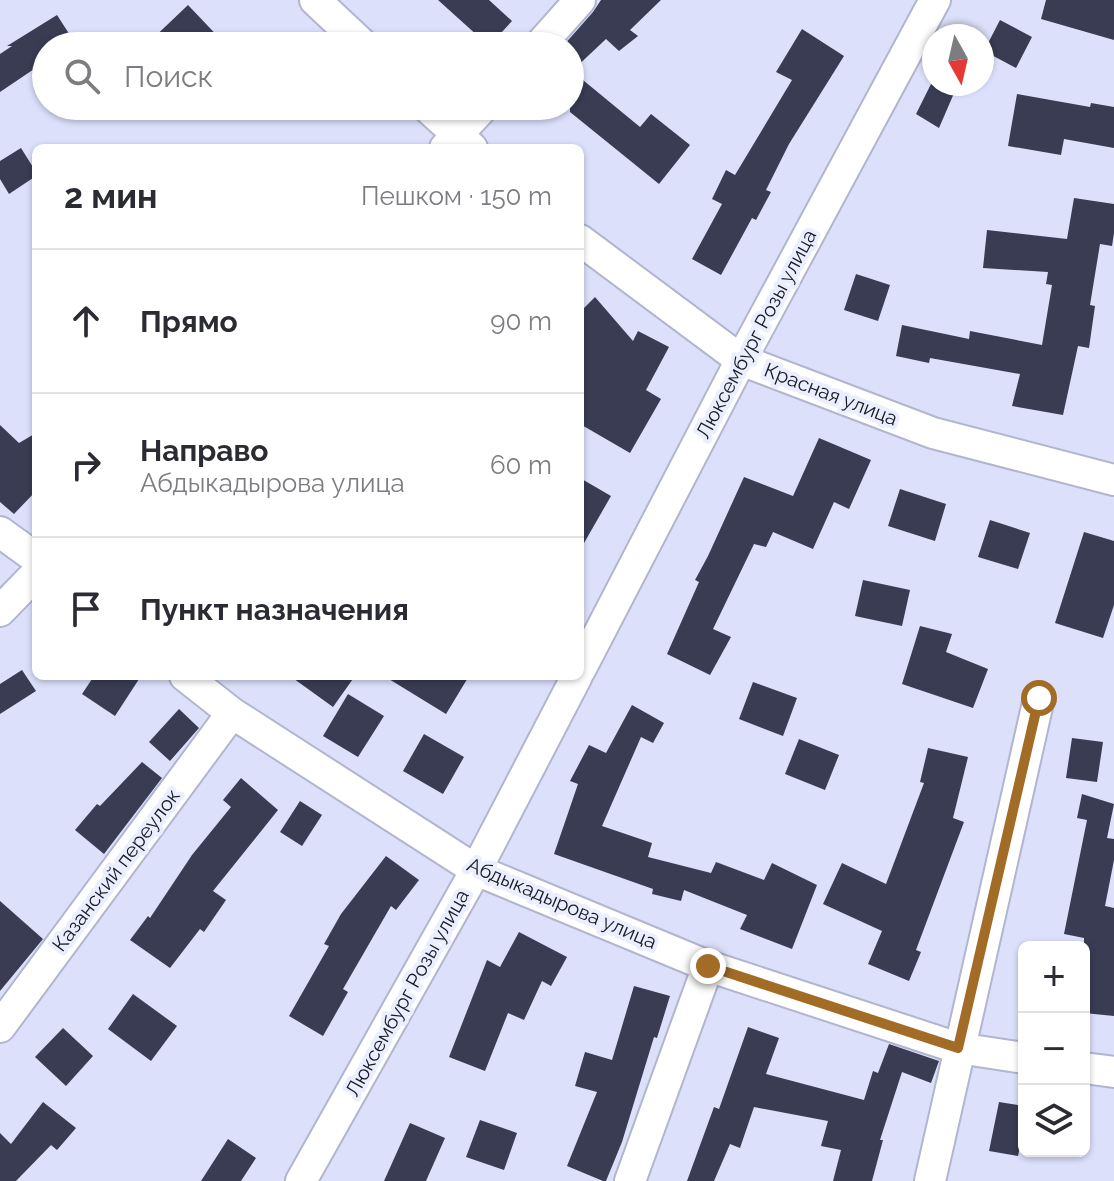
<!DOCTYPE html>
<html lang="ru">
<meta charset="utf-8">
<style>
:root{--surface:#fff;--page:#f7f7f7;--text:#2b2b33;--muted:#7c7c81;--line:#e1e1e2}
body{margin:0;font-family:Raleway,sans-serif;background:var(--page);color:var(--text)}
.controls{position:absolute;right:24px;bottom:24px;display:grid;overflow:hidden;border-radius:12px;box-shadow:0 2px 6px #0004}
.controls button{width:72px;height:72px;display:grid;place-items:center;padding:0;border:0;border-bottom:2px solid var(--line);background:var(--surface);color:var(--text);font:40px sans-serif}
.compass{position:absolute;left:922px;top:24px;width:72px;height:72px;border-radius:50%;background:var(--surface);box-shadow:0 2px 6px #0004;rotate:172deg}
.stop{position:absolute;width:24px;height:24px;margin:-18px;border:6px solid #a26b26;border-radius:50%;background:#fff}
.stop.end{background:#a26b26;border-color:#fff;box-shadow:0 2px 8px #0008}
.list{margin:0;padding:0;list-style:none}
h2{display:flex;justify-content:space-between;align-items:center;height:104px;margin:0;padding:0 32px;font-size:34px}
h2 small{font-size:26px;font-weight:400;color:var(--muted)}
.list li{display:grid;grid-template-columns:52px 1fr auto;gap:24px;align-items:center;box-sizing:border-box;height:144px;padding:0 32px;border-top:2px solid var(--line)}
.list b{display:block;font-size:30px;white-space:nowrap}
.list p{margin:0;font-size:26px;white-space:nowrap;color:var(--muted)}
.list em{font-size:26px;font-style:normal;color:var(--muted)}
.icon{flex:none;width:44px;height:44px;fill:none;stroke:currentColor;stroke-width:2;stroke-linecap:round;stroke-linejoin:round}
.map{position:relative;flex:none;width:1114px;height:1181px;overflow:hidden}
.search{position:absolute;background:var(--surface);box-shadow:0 2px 6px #0004;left:32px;top:32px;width:552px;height:88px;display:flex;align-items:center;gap:20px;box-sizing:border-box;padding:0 28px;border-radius:44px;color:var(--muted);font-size:30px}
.panel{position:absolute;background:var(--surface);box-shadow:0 2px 6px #0004;left:32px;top:144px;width:552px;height:536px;border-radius:12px}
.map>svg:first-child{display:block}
.building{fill:#393c52}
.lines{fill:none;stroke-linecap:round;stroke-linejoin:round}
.minor-casing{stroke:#b1b5ce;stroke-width:34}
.minor{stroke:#fff;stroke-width:30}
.route{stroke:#a26b26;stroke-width:10}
.labels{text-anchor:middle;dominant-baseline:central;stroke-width:8;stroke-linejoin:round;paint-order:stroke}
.street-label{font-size:20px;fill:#181a23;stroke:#ebeefe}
</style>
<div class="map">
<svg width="1114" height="1181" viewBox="0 0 1114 1181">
<rect width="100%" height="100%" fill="#dce0fb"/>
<!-- building -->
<path class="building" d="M438,0H489L512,21L489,46Z
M601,0H661L630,30L638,36L619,51L606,39L572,71L640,127L651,114L690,145L659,184L570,112V46H563L593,12Z
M1046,0H1114V40L1041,19Z
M188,5L227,46H145Z
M57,15L77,46H46V61L0,92V54L12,46H7Z
M1000,20L1032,37L1016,68L984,51Z
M802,29L844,56L789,144L766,190L771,192L756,220L752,218L721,275L692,259L722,204L712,199L726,170L735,175L792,80L776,72Z
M931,84H958L939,128L916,114Z
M1017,94L1090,107L1091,103L1114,107V148L1064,139L1061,155L1008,146Z
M21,148L36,172V176L9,194L0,179V161Z
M1074,198L1114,204V233L1112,246L1100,244L1090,305L1095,306L1089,348L1078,346L1063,415L1012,406L1020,374L930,358L929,363L896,356L902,325L969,339L970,331L1042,345L1052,285L1046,284L1048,272L983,268L987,230L1067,239Z
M856,274L890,285L878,321L844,310Z
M595,297L633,341L638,331L669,347L646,390L661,399L630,453L580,424V312Z
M0,425L19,443L36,433V491L14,514L0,502Z
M819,438L871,460L849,509L834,502L813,549L773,532L766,547L754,544L713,629L731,637L710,675L667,654L699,582L695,580L708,556L744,477L793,496Z
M580,478L611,496L580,550Z
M900,489L946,504L935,541L888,526Z
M990,520L1030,533L1018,569L978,557Z
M1084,532L1114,541V605L1103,638L1055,623Z
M863,580L910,590L902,626L855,616Z
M920,626L952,634L946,652L988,669L973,708L902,684Z
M22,670L36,691L0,714V684Z
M94,676H141L115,716L82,694Z
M290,676H355L333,707Z
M384,676H469L446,714Z
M753,682L797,698L783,736L739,719Z
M348,694L384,716L358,757L323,736Z
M632,705L664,723L653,743L641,737L602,826L652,843L648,857L711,873L716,862L764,880L772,863L817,885L792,949L740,929L747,915L684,890L681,901L652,894L653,889L554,854L578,784L570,781L589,745L606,753Z
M179,709L199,728L170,761L149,742Z
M424,734L464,757L443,794L403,771Z
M1072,738L1103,742L1097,782L1066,778Z
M799,739L839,755L825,790L785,774Z
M928,748L968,757L953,818L964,822L916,950L921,952L909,981L868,964L882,931L823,904L842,863L886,884L924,783L920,782Z
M142,762L162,778L104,854L75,830L97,804L100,806Z
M241,778L278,810L213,891L226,900L204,932L200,929L170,968L130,940L148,916L150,918L192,855L231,807L223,800Z
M1082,794L1114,804L1107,838L1114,839V860L1105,906L1114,908V1016L1084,1013V938L1064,934L1087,820L1077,818Z
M300,801L322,815L302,846L280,832Z
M386,856L419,880L396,910L391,906L343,989L348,992L323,1036L289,1016L329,946L324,944L341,914Z
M0,901L43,939L0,991Z
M519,932L567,957L551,986L542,981L524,1020L508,1013L485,1071L449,1057L487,960L500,967Z
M634,986L670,996L657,1038L654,1037L622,1142L606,1181H603L567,1166L597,1092L575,1086L585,1052L612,1060Z
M133,994L177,1026L151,1061L108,1029Z
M748,1027L779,1038L766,1074L864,1100L873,1071L878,1073L889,1044L939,1061L931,1083L902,1072L880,1140H883L872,1181H833L841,1150L821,1146L828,1121L754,1107L740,1148L730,1144L714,1181H687L714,1107L719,1109Z
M63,1028L93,1056L66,1086L35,1057Z
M43,1102L76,1128L57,1150L51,1145L16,1181H0V1133L11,1144Z
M999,1102L1024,1106V1127L1018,1156L989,1151Z
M480,1120L517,1133L504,1170L466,1157Z
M410,1123L445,1138L426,1181H384Z
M228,1139L256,1158L241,1181H201Z"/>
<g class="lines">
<!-- minor casing -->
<g class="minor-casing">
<path id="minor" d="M315,0L364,46
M539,46L580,0
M426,106L472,148
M445,148L484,106
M580,240L741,360L933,433L1114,480
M0,532L36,558
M0,611L36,574
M580,670L741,360L935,0
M185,676L232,713L476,870L708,966L958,1048L1024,1058
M0,1027L232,713
M1084,1068L1114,1072
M301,1181L476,870L577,676
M630,1181L708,966
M930,1181L1039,698"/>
</g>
<!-- minor -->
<use href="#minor" class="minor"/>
</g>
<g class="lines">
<!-- route -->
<path class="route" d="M708,966L958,1048L1039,698"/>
</g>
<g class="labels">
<!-- street labels -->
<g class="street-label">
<text transform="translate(756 334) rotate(-62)">Люксембург Розы улица</text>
<text transform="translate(831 394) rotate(21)">Красная улица</text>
<text transform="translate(116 870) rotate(-53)">Казанский переулок</text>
<text transform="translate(562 903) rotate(23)">Абдыкадырова улица</text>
<text transform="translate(407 993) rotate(-61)">Люксембург Розы улица</text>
</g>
</g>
</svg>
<div class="controls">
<button>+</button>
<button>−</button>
<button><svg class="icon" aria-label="layers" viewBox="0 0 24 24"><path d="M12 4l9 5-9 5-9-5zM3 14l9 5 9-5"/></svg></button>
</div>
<svg class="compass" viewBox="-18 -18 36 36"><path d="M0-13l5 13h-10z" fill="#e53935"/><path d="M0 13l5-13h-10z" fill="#7c7c81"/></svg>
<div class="stop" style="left:1039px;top:698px"></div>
<div class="stop end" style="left:708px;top:966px"></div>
<div class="search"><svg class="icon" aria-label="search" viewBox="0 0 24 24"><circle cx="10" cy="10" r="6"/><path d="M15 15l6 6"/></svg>Поиск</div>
<section class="panel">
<h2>2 мин<small>Пешком · 150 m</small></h2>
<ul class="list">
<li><svg class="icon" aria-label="ahead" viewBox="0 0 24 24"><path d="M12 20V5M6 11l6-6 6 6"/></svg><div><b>Прямо</b></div><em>90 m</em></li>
<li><svg class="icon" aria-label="right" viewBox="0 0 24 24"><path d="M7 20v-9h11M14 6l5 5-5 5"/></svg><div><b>Направо</b><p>Абдыкадырова улица</p></div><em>60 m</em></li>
<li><svg class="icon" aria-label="arrive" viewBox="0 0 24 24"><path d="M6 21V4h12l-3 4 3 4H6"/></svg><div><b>Пункт назначения</b></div></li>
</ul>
</section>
</div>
